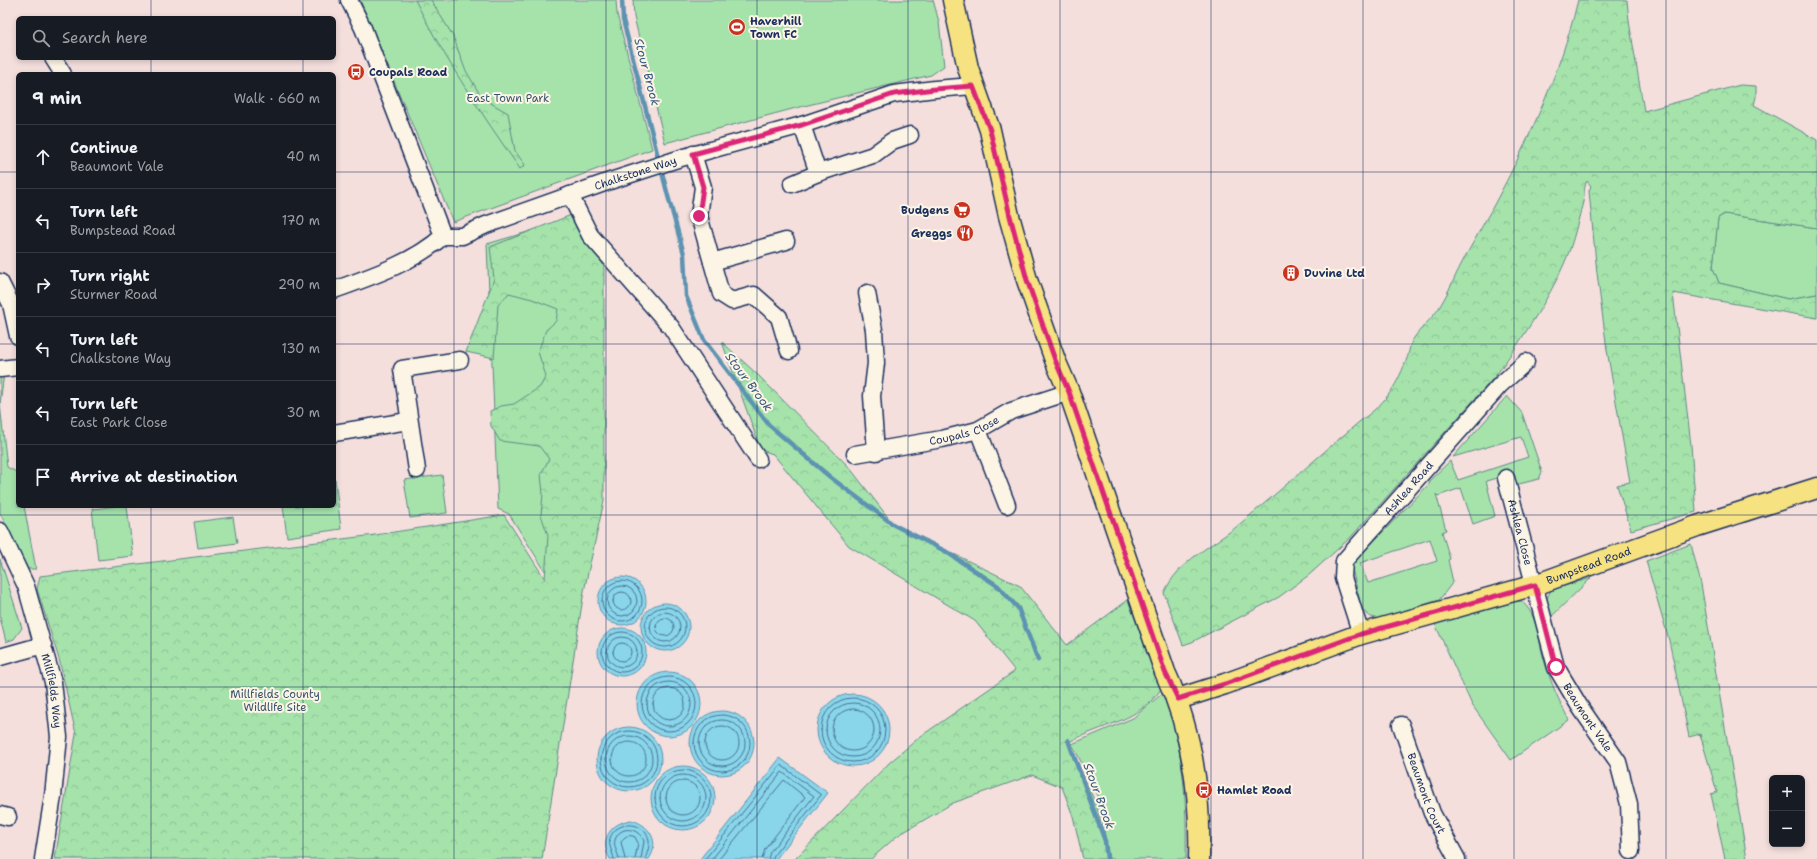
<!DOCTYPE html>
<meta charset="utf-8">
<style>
:root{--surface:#171b24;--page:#242831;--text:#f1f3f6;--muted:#9ea1a6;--line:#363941}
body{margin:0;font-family:"Shantell Sans",sans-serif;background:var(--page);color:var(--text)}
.controls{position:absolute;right:12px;bottom:12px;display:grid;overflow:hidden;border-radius:6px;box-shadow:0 2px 6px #0003}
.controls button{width:36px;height:36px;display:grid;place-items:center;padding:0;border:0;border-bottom:1px solid var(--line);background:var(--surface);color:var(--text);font:20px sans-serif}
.stop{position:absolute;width:12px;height:12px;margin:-9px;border:3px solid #db2777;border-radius:50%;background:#fff}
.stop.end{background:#db2777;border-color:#fff;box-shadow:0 1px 4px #0008}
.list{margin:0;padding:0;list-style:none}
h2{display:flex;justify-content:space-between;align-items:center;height:52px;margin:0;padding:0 16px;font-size:17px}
h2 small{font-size:13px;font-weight:400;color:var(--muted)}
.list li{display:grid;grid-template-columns:26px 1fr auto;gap:12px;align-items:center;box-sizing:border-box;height:64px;padding:0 16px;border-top:1px solid var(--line)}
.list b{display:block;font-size:15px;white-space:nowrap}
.list p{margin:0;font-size:13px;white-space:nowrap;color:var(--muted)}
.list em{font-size:13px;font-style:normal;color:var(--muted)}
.icon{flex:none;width:22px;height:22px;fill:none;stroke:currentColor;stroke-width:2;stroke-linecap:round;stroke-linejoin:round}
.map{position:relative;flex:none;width:1817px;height:859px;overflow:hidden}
.search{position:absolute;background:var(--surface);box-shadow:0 2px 6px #0003;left:16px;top:16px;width:320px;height:44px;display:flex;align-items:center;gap:10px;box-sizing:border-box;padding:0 14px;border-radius:6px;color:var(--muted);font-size:15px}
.panel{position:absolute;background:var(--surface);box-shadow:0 2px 6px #0003;left:16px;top:72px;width:320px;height:436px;border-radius:6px}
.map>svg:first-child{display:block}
.green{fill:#a5e3ab;stroke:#608984;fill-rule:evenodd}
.forest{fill:url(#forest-crowns);stroke:#608984}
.water{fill:#89d5e9;stroke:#5d93b1}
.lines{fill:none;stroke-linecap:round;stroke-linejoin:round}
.shore{stroke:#477196;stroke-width:1}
.stream{stroke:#5d93b1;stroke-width:4.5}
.minor-casing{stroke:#1b2f5e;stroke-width:19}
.major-casing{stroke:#1b2f5e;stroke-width:23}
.minor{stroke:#fcf5e5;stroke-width:16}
.major{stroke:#f7e281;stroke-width:20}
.route{stroke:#db2777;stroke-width:5}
.grid{fill:none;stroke:#1b2f5e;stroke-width:1;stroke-opacity:0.55}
.labels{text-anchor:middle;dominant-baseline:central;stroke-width:4;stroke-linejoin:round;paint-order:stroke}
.poi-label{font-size:11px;font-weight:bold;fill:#1b2f5e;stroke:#fcf5e5;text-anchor:start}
.park-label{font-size:11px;fill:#37536d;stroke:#fcf5e5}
.street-label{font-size:11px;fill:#1b2f5e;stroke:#fcf5e5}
.water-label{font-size:12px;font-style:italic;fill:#365881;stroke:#fcf5e5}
</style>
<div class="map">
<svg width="1817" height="859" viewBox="0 0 1817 859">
<defs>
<pattern id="forest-crowns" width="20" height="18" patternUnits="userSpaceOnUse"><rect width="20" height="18" fill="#a5e3ab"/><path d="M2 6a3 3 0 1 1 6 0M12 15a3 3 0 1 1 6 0" fill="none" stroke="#8dc396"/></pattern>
</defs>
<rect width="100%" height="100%" fill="#f4dfdd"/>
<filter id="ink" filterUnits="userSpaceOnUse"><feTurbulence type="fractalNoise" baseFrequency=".025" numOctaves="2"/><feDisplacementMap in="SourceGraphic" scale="8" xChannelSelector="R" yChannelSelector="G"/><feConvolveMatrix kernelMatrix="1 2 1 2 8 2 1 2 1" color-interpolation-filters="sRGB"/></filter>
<g filter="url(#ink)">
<!-- green -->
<path class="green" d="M360,0H616L617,14L652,149L453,222Z
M633,0H933L939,22L944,66L931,75L796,108L665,143L634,17Z
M1725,214L1817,228V294L1788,299L1719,283L1713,268L1718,218Z
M534,230L570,259L549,577L509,514L498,509L487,244Z
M4,373L0,404L7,467L18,473V506H24L36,569H28L0,513V374Z
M1507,396L1522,413L1542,472L1539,479L1515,485L1511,474L1486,481L1495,516L1473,524L1461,488L1438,496L1436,494L1446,530L1442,532L1450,559L1448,560L1453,582L1439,600L1379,619L1371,617L1362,610L1352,569L1354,562L1430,483L1429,481L1450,461L1458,480L1528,457L1521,437L1453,457ZM1430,539L1437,561L1368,583L1360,563Z
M442,475L447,513L410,518L404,480Z
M335,479L341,529L287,537L283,506H334Z
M119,506H127L133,556L98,560L92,509Z
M233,517L237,543L198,548L194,522Z
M0,559L22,628L14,639L6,642L0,618Z
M1591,578L1547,621L1546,600L1551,590Z
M1516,601H1521C1539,615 1538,642 1545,663C1551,683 1559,701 1569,720L1511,760L1472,705L1435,624Z
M1163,693C1184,746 1187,803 1186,859H1109L1098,795L1072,744L1133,718Z"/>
<!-- forest -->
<path class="forest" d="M415,0H431L453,36L465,69L482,98L508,113L515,151L525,165L520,169C482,114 445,60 415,0Z
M1578,0H1627L1629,21L1644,111L1740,85L1756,86V97L1754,105L1817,140V228L1724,214L1718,218L1713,268L1719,283L1788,299L1817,294V318L1673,293L1691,445L1696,512L1631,530L1617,485L1630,482L1607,350L1597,273L1589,191L1591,186L1587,181C1583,188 1585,194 1583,202C1579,217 1575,234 1570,249C1555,291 1523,337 1497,374L1350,538L1309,575L1279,597L1192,642L1183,645L1164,593C1180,558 1213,547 1241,523C1281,490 1320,455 1359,422C1385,403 1394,391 1406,361C1409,355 1409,347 1412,341C1419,329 1431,320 1439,308C1449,292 1456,273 1465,257C1510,178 1557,89 1578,0Z
M571,215L604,266V501L584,591L542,859H55L76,734L59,659L37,589L40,576L375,535L504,515L545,579L548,535L541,515L543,494L541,474L549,459L539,446L500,441L491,426L490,411L501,406L514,404L540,387L546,376L538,352L546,330L556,321L558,309L532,299L509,293L498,305L494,358L466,352L494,279L490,247Z
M722,342L758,375L849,467L894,525L1020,586L1067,645L1128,600L1161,689C1140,721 1101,725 1069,742L1097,807L1109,859H1083L1073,816L1062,787L1032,775L953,803L897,836L871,859H795L889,763L921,736L1015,671L975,621L849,546L773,454L761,450Z
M1691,544L1701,584L1747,859H1725L1711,794L1717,792L1700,734L1689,737L1669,640L1646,561Z"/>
<!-- water -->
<path class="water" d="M598 601a24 24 0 1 1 48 0a24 24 0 1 1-48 0Z
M641 627a24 24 0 1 1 48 0a24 24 0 1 1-48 0Z
M598 652a24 24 0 1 1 48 0a24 24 0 1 1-48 0Z
M637 704a32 32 0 1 1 64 0a32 32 0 1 1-64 0Z
M817 730a36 36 0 1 1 72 0a36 36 0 1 1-72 0Z
M690 743a32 32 0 1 1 64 0a32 32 0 1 1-64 0Z
M597 759a32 32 0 1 1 64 0a32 32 0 1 1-64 0Z
M780,758L828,793L776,859H700Z
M651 798a32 32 0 1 1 64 0a32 32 0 1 1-64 0Z
M631,820C649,824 661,842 649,859H610C599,840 610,823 631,820Z"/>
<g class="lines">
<!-- shore -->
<path class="shore" d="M602 601a20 20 0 1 1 40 0a20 20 0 1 1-40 0Z
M607 601a15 15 0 1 1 30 0a15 15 0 1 1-30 0Z
M613 601a9 9 0 1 1 18 0a9 9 0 1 1-18 0Z
M645 627a20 20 0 1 1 40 0a20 20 0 1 1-40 0Z
M650 627a15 15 0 1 1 30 0a15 15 0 1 1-30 0Z
M656 627a9 9 0 1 1 18 0a9 9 0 1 1-18 0Z
M602 652a20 20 0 1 1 40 0a20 20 0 1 1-40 0Z
M607 652a15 15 0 1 1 30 0a15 15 0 1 1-30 0Z
M613 652a9 9 0 1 1 18 0a9 9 0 1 1-18 0Z
M642 704a27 27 0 1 1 54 0a27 27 0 1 1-54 0Z
M647 704a22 22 0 1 1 44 0a22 22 0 1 1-44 0Z
M653 704a16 16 0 1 1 32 0a16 16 0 1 1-32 0Z
M821 730a32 32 0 1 1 64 0a32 32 0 1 1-64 0Z
M826 730a27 27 0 1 1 54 0a27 27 0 1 1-54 0Z
M832 730a21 21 0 1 1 42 0a21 21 0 1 1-42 0Z
M694 743a28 28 0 1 1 56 0a28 28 0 1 1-56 0Z
M699 743a23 23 0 1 1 46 0a23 23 0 1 1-46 0Z
M705 743a17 17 0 1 1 34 0a17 17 0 1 1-34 0Z
M601 759a28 28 0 1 1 56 0a28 28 0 1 1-56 0Z
M606 759a23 23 0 1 1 46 0a23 23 0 1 1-46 0Z
M612 759a17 17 0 1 1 34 0a17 17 0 1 1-34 0Z
M655 798a28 28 0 1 1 56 0a28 28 0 1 1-56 0Z
M660 798a23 23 0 1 1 46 0a23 23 0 1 1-46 0Z
M666 798a17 17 0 1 1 34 0a17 17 0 1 1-34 0Z
M614,859C613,852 608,846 610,838C617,819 646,821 649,841C650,848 646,853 646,859
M619,859C618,852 613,847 615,840C620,824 639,828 644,841L641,859
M625,859L621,842C624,836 629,834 635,837L638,843L635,859
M705,859L781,765L821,795L774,855L773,859
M712,859L782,772L814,796L770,852L768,859
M719,859L784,780L805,797L765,849L762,859"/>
<!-- stream -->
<path class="stream" d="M622,0L623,20L668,196L684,254L686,296L704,340L769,425L830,477L894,525L945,551L998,586L1018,608L1038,660
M1068,740L1105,841L1107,859"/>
<!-- minor casing -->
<g class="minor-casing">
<g id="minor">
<path d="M349,0L363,28L443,236"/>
<path d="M53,58L63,74"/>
<path d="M802,125L818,173L873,155L892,141L910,135"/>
<path d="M693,154L703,187L699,216L721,294L732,301L754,295L779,317L789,351"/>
<path d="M792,184L818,173"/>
<path d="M570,195L590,235L671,327L758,459"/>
<path d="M712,262L786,241"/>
<path d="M0,282L11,304L18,336"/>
<path id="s1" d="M334,290C370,277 415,262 443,236H462L486,225L610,181L681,158L802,125L894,94L935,89L973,86"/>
<path d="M867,293L874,330L876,363L872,396L876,452"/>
<path d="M0,369L18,367"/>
<path d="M978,430L1007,505"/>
<path d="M334,433L408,421"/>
<path id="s2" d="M855,454L942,439L978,430L1011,411L1069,392"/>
<path d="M417,470L402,369L460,360"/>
<path id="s3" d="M1506,478L1556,667L1580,707L1618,762L1629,804L1631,851"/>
<path id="s4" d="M0,531L26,586L53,682L59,737L53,796L43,859"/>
<path id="s5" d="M1361,634L1343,578L1344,561L1500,385L1526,362"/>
<path d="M0,657L43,645"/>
<path id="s6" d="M1401,725L1432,813L1457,859"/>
<path d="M0,815L8,817"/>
</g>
</g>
<!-- major casing -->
<g class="major-casing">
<g id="major">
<path d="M953,0L968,68L990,130L1009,216L1027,280L1055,360L1069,392L1165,672C1192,730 1201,795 1199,859"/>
<path id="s7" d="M1178,699L1225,684L1361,634L1535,585L1697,526L1817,488"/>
</g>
</g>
<!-- minor -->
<use href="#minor" class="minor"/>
<!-- major -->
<use href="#major" class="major"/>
</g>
</g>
<g class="lines" filter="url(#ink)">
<!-- route -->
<path class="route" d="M699,216L703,187L693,154L802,125L894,94L935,89L973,86L990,130L1010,216L1027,280L1055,360L1069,392L1165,672L1178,699L1225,684L1361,634L1535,585L1556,667"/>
</g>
<!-- grid -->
<path class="grid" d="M151,0V18M303,0V18M454,0V859M606,0V859M757,0V859M908,0V859M1060,0V859M1211,0V859M1363,0V859M1514,0V859M1666,0V859M151,58V74M303,58V74M0,172H18M334,172H1817M0,344H18M334,344H1817M151,506V859M303,506V859M0,515H1817M0,687H1817"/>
<!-- icons -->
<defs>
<g id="stadium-disc" transform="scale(0.9)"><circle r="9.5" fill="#c8321e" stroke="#fcf5e5"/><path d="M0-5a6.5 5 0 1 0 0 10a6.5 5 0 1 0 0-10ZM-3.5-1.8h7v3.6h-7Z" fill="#fff"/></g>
<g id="bus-disc" transform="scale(0.9)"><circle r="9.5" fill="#c8321e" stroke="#fcf5e5"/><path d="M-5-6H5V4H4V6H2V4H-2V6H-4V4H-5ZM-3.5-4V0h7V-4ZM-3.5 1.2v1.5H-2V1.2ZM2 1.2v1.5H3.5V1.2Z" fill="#fff"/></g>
<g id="supermarket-disc" transform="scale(0.9)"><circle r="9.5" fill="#c8321e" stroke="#fcf5e5"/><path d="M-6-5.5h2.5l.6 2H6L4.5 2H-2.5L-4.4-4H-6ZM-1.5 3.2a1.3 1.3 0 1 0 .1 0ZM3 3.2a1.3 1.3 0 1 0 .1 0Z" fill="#fff"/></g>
<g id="restaurant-disc" transform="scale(0.9)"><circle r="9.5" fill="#c8321e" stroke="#fcf5e5"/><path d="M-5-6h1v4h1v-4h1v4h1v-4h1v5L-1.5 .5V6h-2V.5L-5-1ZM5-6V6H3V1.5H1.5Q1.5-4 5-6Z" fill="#fff"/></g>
<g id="building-disc" transform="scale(0.9)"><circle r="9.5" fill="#c8321e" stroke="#fcf5e5"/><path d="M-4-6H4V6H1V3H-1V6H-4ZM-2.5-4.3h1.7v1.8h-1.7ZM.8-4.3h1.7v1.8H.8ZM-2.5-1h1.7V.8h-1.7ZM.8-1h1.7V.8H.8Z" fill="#fff"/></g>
</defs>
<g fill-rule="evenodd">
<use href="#stadium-disc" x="737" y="27"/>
<use href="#bus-disc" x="356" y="72"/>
<use href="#supermarket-disc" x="962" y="210"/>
<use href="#restaurant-disc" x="965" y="233"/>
<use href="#building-disc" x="1291" y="273"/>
<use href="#bus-disc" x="1204" y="790"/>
</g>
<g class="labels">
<!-- poi labels -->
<g class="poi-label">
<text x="750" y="21">Haverhill<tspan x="750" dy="13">Town FC</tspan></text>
<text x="369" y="72">Coupals Road</text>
<text x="949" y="210" text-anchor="end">Budgens</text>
<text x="952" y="233" text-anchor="end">Greggs</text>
<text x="1304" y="273">Duvine Ltd</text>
<text x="1217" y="790">Hamlet Road</text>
</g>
<!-- park labels -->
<g class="park-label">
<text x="508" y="98">East Town Park</text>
<text x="275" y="694">Millfields County<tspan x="275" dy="13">Wildlife Site</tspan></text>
</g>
<!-- street labels -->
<g class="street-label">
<text stroke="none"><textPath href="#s1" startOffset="326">Chalkstone Way</textPath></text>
<text stroke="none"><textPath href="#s2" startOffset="112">Coupals Close</textPath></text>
<text stroke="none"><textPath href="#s5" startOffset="173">Ashlea Road</textPath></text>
<text stroke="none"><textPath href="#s3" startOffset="56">Ashlea Close</textPath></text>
<text stroke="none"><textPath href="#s7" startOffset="432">Bumpstead Road</textPath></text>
<text stroke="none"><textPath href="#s4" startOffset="169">Millfields Way</textPath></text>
<text stroke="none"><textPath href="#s3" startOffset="255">Beaumont Vale</textPath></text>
<text stroke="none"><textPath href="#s6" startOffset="73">Beaumont Court</textPath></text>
</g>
<!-- water labels -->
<g class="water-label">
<text transform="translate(647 72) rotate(75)">Stour Brook</text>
<text transform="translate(749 382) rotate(53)">Stour Brook</text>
<text transform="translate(1099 796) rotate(70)">Stour Brook</text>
</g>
</g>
</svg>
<div class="controls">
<button>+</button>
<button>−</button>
</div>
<div class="stop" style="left:1556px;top:667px"></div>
<div class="stop end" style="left:699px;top:216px"></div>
<div class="search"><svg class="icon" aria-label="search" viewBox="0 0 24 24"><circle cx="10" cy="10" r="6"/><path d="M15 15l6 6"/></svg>Search here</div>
<section class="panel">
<h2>9 min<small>Walk · 660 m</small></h2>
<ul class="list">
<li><svg class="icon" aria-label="ahead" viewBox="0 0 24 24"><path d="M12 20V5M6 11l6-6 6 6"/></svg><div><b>Continue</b><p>Beaumont Vale</p></div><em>40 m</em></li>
<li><svg class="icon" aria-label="left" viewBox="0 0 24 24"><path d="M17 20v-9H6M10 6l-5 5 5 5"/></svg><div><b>Turn left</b><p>Bumpstead Road</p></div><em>170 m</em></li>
<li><svg class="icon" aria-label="right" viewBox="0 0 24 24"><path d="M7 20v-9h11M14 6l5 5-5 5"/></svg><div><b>Turn right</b><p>Sturmer Road</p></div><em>290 m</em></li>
<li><svg class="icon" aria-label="left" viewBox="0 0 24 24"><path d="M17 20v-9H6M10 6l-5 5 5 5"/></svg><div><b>Turn left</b><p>Chalkstone Way</p></div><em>130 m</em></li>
<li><svg class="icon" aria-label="left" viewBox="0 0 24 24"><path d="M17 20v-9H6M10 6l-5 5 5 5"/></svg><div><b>Turn left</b><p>East Park Close</p></div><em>30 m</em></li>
<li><svg class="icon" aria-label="arrive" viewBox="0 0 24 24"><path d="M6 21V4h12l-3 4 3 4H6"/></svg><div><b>Arrive at destination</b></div></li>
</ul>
</section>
</div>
